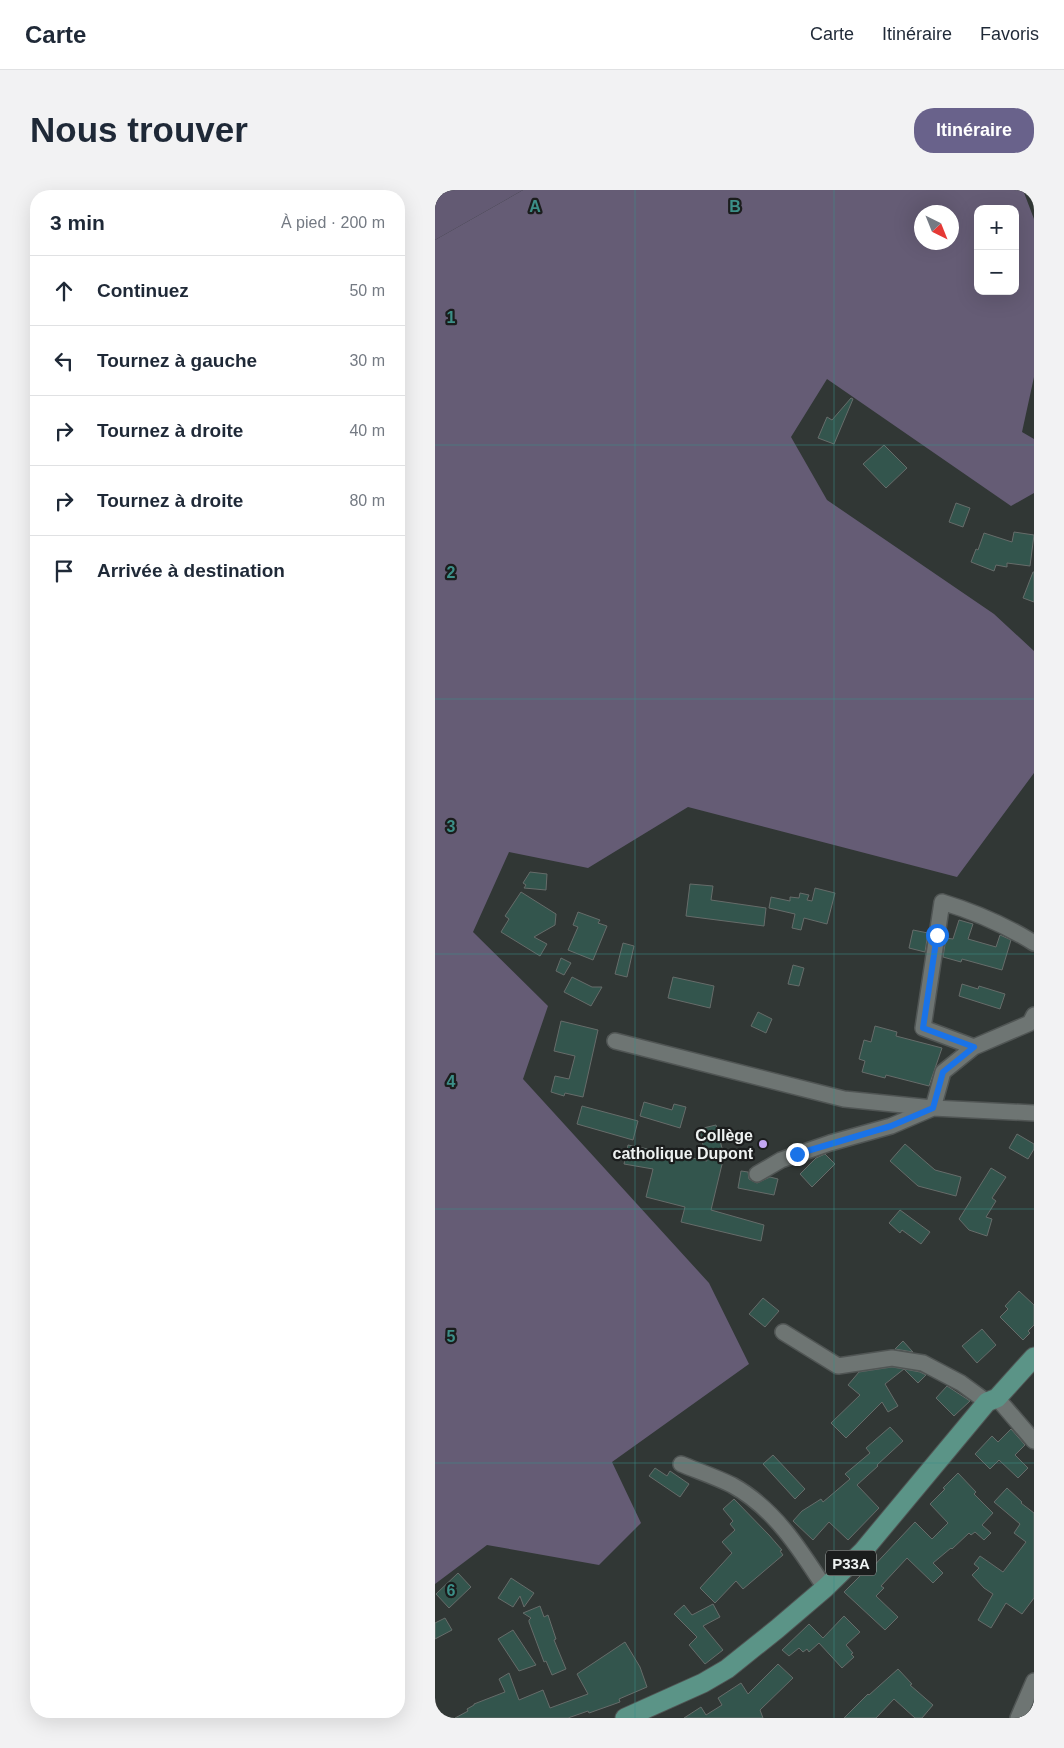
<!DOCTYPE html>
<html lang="fr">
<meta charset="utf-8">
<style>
:root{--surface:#fff;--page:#f2f2f3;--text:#1f2937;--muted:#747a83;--line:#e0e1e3;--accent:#69628b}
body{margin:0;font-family:Arial,sans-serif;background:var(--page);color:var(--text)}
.controls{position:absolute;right:15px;top:15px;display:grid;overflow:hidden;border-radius:10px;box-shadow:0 5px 20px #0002}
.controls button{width:45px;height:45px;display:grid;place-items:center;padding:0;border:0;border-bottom:1px solid var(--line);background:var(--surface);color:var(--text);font:25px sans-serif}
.compass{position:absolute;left:479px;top:15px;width:45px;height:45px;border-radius:50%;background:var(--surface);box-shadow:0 5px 20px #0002;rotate:137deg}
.stop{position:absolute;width:15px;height:15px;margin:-11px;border:4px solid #1a73e8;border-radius:50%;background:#fff}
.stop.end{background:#1a73e8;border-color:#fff;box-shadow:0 1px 5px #0008}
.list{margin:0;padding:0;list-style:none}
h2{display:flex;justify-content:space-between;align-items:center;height:65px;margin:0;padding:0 20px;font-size:21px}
h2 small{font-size:16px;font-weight:400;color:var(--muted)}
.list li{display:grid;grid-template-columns:32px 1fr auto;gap:15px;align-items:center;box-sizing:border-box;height:70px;padding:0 20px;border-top:1px solid var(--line)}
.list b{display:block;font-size:19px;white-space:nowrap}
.list em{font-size:16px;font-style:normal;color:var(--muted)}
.icon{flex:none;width:28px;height:28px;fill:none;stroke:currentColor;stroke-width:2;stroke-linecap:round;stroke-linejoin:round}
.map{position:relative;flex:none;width:599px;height:1528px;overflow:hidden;border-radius:20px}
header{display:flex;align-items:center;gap:30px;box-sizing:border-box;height:70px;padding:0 25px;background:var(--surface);border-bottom:1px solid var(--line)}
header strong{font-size:24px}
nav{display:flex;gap:28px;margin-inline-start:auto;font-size:18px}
.intro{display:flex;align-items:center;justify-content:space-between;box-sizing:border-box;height:120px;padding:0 30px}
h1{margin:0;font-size:35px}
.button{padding:12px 22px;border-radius:20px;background:var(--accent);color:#fff;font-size:18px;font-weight:700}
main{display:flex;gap:30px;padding:0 30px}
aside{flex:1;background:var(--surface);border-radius:20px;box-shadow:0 5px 20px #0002}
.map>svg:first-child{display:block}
.green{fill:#635a73}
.forest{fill:#655c75;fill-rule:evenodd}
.building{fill:#33554d;stroke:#666c6a}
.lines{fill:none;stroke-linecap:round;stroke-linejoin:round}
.minor-casing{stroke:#505554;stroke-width:18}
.major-casing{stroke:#505554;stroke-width:21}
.minor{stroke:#6e7573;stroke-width:15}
.major{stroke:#5b9487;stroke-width:19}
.route{stroke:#1a73e8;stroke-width:6}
.grid{fill:none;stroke:#3c8f88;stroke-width:1;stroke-opacity:0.55}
.poi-dot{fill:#c3a7f2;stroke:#1b1d1d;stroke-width:2}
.labels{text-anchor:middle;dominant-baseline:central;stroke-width:4.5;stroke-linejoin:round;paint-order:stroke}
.shield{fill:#1b1d1d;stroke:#afb2b1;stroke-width:1}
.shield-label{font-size:15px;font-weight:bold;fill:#eef2f1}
.poi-label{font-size:16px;font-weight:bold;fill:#eef2f1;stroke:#1b1d1d;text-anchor:end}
.grid-label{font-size:16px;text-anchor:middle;font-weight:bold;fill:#3c8f88;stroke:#1b1d1d;stroke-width:4.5;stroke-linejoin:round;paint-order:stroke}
</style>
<header>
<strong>Carte</strong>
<nav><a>Carte</a><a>Itinéraire</a><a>Favoris</a></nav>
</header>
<div class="intro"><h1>Nous trouver</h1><a class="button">Itinéraire</a></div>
<main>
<aside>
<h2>3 min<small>À pied · 200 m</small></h2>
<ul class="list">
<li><svg class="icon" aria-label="ahead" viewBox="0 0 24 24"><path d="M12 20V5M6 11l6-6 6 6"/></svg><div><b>Continuez</b></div><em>50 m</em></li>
<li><svg class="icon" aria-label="left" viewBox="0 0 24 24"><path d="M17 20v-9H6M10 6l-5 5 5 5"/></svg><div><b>Tournez à gauche</b></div><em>30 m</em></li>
<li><svg class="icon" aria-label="right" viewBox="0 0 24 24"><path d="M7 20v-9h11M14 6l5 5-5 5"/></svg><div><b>Tournez à droite</b></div><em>40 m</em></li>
<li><svg class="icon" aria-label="right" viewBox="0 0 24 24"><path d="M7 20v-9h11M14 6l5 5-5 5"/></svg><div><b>Tournez à droite</b></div><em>80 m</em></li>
<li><svg class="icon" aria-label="arrive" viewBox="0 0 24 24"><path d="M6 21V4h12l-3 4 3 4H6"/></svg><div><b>Arrivée à destination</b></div></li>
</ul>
</aside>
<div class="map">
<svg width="599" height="1528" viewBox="0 0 599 1528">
<rect width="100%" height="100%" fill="#313735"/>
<!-- green -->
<path class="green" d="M0,0H88L0,50Z"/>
<!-- forest -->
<path class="forest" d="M88,0H588L599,29V187L587,242L599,249V303L576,316L392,189L356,247L392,310L559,424L599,461V583L522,687L253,617L153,678L74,662L38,742L113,816L88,889L274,1093L314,1174L177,1272L206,1333L164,1375L52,1355L0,1394V50ZM543,19H580V101H543ZM487,22H516V52H487Z"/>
<!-- building -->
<path class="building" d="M416,208L418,209L399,254L383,248L392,227L397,230Z
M449,255L472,278L451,298L428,274Z
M521,313L535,318L528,337L514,332Z
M579,342L599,345L595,376L572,373V377L561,375L559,381L536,372L541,359L543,360L549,343L577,352Z
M598,382H599V412L588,408Z
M95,682L112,684L111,700L89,698L91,695L88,693Z
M255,694L278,696L276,710L331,718L329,736L251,726Z
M380,698L400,703L392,734L369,728L366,740L357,738L360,724L334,718L336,707L355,711V707L364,708L365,703L374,705L372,710L377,711Z
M86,702L121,724L120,735L99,747L112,754L105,766L66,742L74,729L70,726Z
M143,722L165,730L163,733L172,736L158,770L133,760L143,737L138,735Z
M524,730L538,734L533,749L561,757L565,745L576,750L567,780L527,769L526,772L508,767L511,748L518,749Z
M478,740L493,743L490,762L474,758Z
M188,753L199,756L192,787L180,784Z
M126,768L136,773L129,785L121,781Z
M358,775L369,778L364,796L353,794Z
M137,787L157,797H167L156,816L129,802Z
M238,787L279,796L275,818L233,808Z
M527,794L543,799L544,796L570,804L565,819L524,806Z
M323,822L337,829L331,843L316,836Z
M126,831L163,840L148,907L130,903L129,906L116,902L120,886L134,889L140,866L119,861Z
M440,836L462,842L461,846L507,858L494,896L451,885L450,888L427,882L430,871L424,869L429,850L436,852Z
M209,912L237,920L239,914L251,917L245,938L205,926Z
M147,916L203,931L198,950L142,934Z
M281,935L289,966L276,1020L329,1035L326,1051L246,1032L250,1017L211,1007L218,979L189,974L193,955L272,971L264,939Z
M582,944L599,954V959L593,969L574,958Z
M470,954L500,980L526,987L521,1006L483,996L455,971Z
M390,964L400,974L377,997L365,984L381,968Z
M556,978L571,987L557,1008L561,1011L551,1027L557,1029L552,1046L534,1040L524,1029Z
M306,981L313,982L314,989L322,993L335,987L343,989L339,1005L303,998Z
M465,1020L495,1042L486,1054L467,1040L465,1043L454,1033Z
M584,1101L599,1115V1135L593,1141L595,1143L588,1150L565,1127L573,1119L570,1116Z
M328,1108L344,1121L330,1137L314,1124Z
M547,1139L561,1155L542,1173L527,1156Z
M468,1151L477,1161L478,1162L460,1159Z
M457,1177L469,1179L450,1194L463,1216L453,1222L447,1212L411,1248L396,1233L425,1205L413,1195L424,1182Z
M469,1179L485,1182L491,1185L483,1193Z
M512,1196L535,1211L519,1226L501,1208Z
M455,1237L468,1251L442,1275L443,1276L422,1295L444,1318L413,1350L394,1332L378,1350L358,1331L367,1321L386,1309L388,1312L415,1289L410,1284L435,1263L431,1258Z
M576,1239L590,1255L580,1265L593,1278L583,1288L564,1270L555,1279L540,1264L557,1246L563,1252Z
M338,1265L370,1299L360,1309L328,1274Z
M220,1278L232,1286L235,1281L254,1294L245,1307L214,1286Z
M523,1283L541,1302L539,1304L558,1323L547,1335L556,1343L549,1350L540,1342L536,1345L534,1343L517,1359L516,1358L498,1373L508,1383L498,1393L472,1368L446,1396L449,1398L441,1406L463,1427L450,1440L409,1402L431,1380L433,1382L480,1332L497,1349L513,1333L495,1314L510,1299L508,1298Z
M572,1298L587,1312L586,1313L599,1323V1408L587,1424L571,1413L556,1438L543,1430L558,1404L549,1398L537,1385L544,1378L539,1374L545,1366L568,1382L591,1352L579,1343L585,1334L559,1312Z
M299,1309L334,1345L347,1360L345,1361L348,1365L308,1399L301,1391L280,1413L265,1398L297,1363L287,1352L300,1340L295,1334L298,1331L288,1319Z
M23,1383L36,1397L14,1418L1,1404Z
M76,1388L99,1403L89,1417L85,1406L78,1417L63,1408Z
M278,1414L285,1427L268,1436L288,1460L270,1474L254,1455L262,1447L239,1424L249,1415L257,1425Z
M105,1416L109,1427L113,1425L121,1449L119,1450L131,1479L117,1485L111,1471L109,1472L94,1432V1430L96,1428L88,1423Z
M409,1426L425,1442L411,1455L418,1463L416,1464L419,1467L407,1478L384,1453L374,1462L372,1459L368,1462L364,1458L354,1466L347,1460L374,1434L388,1448Z
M10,1428L17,1440L0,1449V1433Z
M78,1440L101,1475L84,1481L63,1449Z
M190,1452L205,1477L212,1497L184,1509L185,1512L154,1523L153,1521L133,1528H20L33,1521L32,1519L39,1515V1514L70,1502L64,1489L74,1483L84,1510L108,1500L115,1518L153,1504L142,1484Z
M343,1474L358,1488L325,1520L328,1528H249L266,1517L271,1525L287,1515L283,1508L306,1493L313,1504Z
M463,1479L477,1494L475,1495L498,1515L487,1528H480L459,1509L441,1528H409L433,1504L434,1505Z"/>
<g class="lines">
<!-- minor casing -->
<g class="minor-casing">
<path id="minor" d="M180,851L409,909L498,918L599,923
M539,857L488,838L507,712C540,722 570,735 599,753
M322,984L346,970L395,953L456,936L498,918L508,882L539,857L595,833L599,825
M348,1142L403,1176L457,1168L488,1173L526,1193L552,1212
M562,1208L599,1251
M246,1274C263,1281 281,1287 297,1295C339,1318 365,1359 390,1398
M583,1528L599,1491"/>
</g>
<!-- major casing -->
<g class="major-casing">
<path id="major" d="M190,1528L268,1493L292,1479L342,1439L390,1398L428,1361L552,1212L562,1208L599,1167"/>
</g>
<!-- minor -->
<use href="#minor" class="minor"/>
<!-- major -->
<use href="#major" class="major"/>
</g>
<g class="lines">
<!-- route -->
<path class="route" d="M362,964L456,936L498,918L508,882L539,857L488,838L502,745"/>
</g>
<!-- grid -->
<path class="grid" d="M200,0V1528M399,0V1528M0,255H599M0,509H599M0,764H599M0,1019H599M0,1273H599"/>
<!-- markers -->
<circle class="poi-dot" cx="328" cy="954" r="5"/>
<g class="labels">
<!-- shield labels -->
<rect class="shield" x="391" y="1360.5" width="50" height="25" rx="4"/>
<g class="shield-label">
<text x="416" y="1373">P33A</text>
</g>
<!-- poi labels -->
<g class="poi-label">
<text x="318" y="945">Collège<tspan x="318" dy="18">catholique Dupont</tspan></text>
</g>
</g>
<g class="grid-label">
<text x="100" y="22">A</text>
<text x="300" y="22">B</text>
<text x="16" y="133">1</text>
<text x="16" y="388">2</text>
<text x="16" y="642">3</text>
<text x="16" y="897">4</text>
<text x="16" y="1152">5</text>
<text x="16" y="1406">6</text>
</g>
</svg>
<div class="controls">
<button>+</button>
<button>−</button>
</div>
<svg class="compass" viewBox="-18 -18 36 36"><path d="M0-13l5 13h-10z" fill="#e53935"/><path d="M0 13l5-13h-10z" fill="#747a83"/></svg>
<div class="stop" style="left:502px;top:745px"></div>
<div class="stop end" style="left:362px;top:964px"></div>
</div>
</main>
